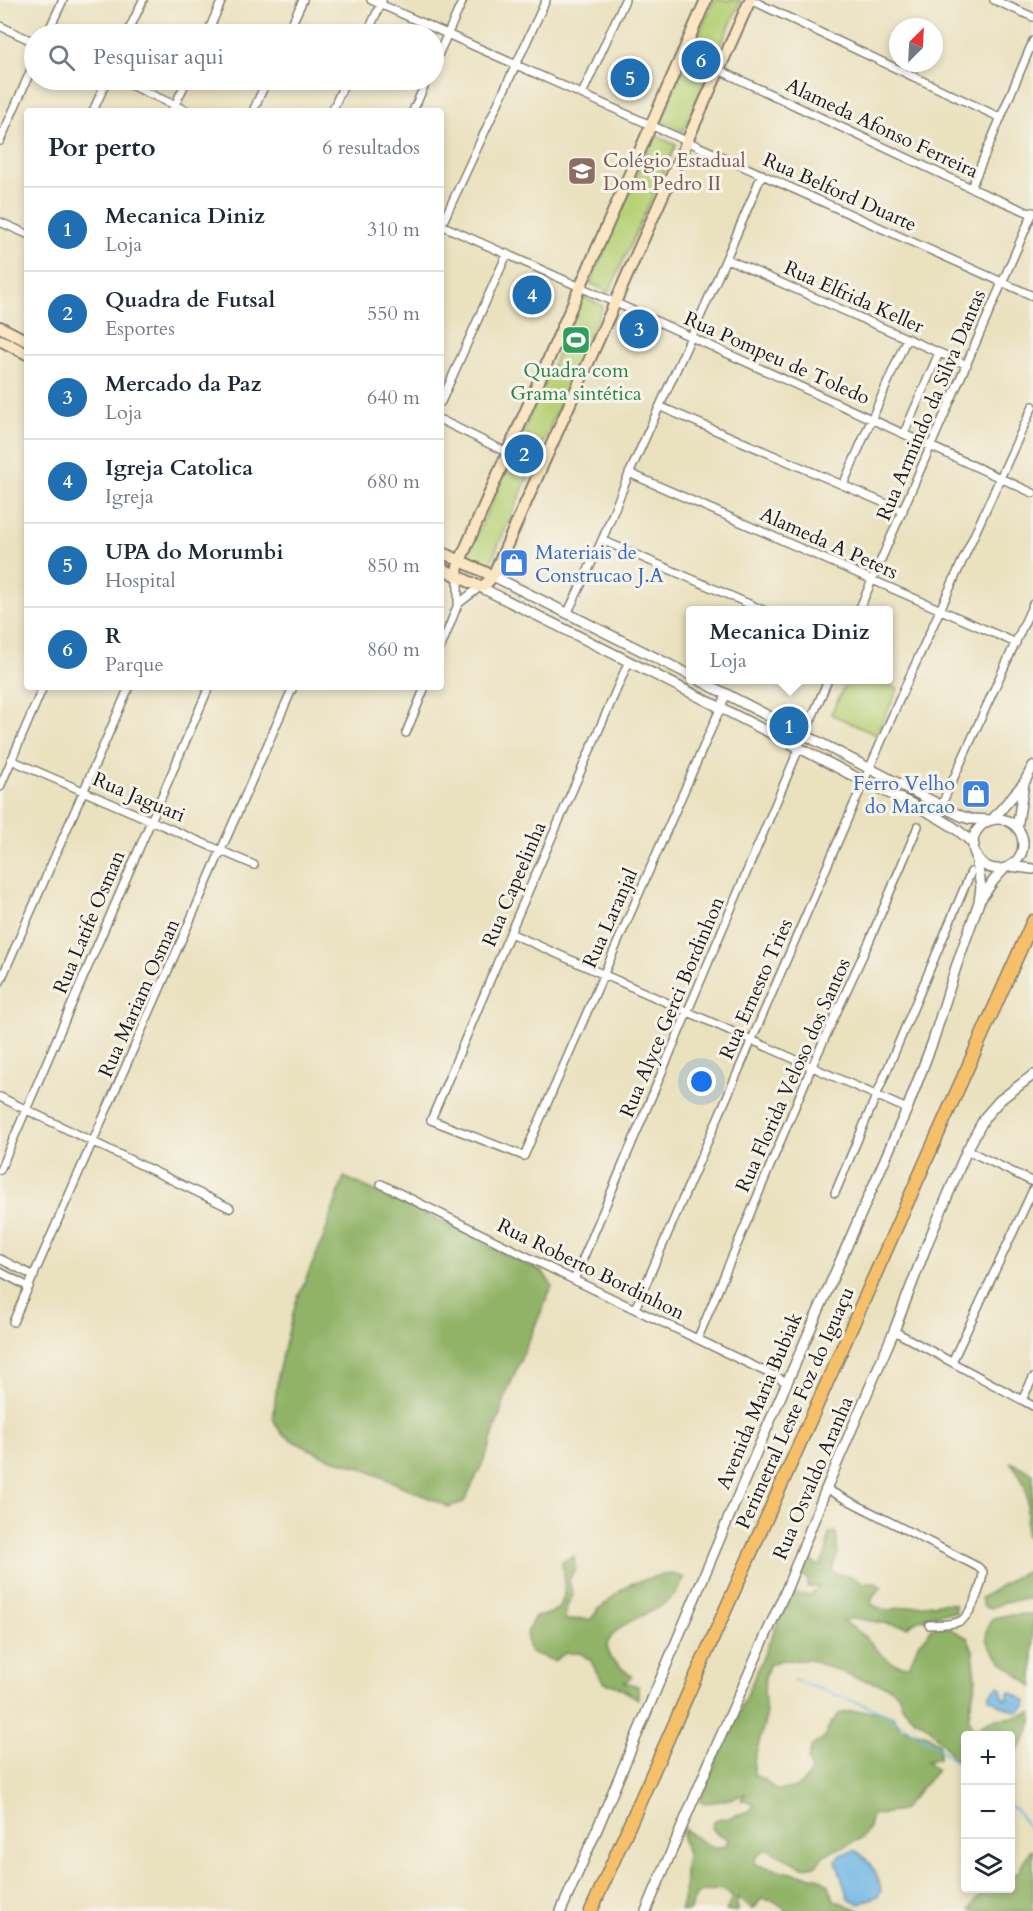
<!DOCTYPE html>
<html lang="pt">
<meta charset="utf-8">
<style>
:root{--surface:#fff;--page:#f6f6f7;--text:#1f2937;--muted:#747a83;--line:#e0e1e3;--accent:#1f6fb2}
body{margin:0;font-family:Cardo,serif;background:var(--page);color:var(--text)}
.controls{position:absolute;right:18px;bottom:18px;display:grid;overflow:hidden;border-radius:6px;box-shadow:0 3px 9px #0003}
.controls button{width:54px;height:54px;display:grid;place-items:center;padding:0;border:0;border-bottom:2px solid var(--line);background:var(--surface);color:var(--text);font:30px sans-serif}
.compass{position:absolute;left:889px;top:18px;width:54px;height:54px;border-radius:50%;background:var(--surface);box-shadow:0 3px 9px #0003;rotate:24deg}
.you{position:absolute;left:702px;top:1082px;width:21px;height:21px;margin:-15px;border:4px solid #fff;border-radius:50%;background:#1a73e8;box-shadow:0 0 0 9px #1a73e833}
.badge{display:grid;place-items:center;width:39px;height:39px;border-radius:50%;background:var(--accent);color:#fff;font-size:20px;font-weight:700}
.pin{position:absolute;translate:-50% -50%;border:3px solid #fff;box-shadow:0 2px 6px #0006}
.popup{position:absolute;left:686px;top:606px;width:207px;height:78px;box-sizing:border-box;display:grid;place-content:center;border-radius:6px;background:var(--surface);filter:drop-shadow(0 2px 4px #0005);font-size:20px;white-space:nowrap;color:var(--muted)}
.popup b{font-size:22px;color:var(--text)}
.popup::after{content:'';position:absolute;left:50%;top:100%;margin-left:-12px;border:12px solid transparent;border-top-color:var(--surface)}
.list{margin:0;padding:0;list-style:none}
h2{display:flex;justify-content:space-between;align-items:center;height:78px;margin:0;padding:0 24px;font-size:26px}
h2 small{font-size:20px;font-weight:400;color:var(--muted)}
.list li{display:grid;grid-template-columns:39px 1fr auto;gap:18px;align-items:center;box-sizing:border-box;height:84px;padding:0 24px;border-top:2px solid var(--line)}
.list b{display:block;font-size:22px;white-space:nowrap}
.list p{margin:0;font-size:20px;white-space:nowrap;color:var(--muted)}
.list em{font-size:20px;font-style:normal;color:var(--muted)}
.icon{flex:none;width:33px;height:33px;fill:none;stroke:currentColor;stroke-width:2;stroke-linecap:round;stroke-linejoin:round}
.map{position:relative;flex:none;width:1033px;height:1911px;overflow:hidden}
.search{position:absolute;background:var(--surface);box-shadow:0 3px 9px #0003;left:24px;top:24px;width:420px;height:66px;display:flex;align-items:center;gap:15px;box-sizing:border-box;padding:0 21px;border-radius:33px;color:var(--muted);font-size:22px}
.panel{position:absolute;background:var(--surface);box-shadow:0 3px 9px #0003;left:24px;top:108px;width:420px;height:582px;border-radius:6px}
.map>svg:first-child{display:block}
.green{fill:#b7d177;stroke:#6a764a;stroke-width:1.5}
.forest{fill:#91b368;stroke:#566842;stroke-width:1.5}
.water{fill:#6eb5e5;stroke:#456880;stroke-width:1.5}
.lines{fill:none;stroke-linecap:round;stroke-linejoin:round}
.stream{stroke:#6eb5e5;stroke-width:2}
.minor-casing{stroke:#837e6e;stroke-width:10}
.tertiary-casing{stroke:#837e6e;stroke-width:12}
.secondary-casing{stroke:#837e6e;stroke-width:14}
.trunk-casing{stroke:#837e6e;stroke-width:15}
.minor{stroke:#fff;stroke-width:7}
.tertiary{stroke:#fff;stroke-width:9}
.secondary{stroke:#fbe6c4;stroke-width:10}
.trunk{stroke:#f6c06b;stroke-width:12}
.labels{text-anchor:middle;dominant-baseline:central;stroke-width:6;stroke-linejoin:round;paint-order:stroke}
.street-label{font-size:20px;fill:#1c1c1c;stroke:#f7f3e8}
.education-label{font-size:20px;fill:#785e54;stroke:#f7f3e8;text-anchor:start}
.leisure-label{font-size:20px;fill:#27864d;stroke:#f7f3e8}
.shop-label{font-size:20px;fill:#366cbe;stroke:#f7f3e8;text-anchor:start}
</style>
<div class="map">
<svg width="1033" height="1911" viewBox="0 0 1033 1911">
<rect width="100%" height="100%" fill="#f7f3e8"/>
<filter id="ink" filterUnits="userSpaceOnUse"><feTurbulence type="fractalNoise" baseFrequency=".0167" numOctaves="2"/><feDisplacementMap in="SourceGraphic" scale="12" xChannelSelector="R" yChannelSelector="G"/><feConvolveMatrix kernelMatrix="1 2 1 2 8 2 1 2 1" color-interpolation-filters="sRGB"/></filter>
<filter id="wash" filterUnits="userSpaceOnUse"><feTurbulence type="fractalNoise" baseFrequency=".008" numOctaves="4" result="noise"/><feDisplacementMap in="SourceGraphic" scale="24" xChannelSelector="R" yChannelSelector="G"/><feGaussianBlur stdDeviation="1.35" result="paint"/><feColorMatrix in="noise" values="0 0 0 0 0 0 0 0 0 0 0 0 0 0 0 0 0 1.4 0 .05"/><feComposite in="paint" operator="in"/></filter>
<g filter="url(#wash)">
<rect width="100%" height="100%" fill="#eae1bf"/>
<!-- green -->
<path class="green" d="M714,0H741L683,131L660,120Z
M654,135L676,145L609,292L590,283Z
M583,297L603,306L490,564L468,555Z
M848,680H877L898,689L876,735L831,714Z"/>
<!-- forest -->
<path class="forest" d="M344,1177L470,1234L499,1252L543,1272L552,1286L507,1392L486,1456L464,1502L449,1507L359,1467L326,1457L295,1442L281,1433L273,1419L279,1368L296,1302L323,1239Z
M1010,1462L1033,1473V1541L1025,1535C1028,1502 1033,1489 1010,1462Z
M836,1532L838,1554L833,1566L832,1572C843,1577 855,1575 864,1584C871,1581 875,1582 882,1587L873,1596L871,1603C879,1610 888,1612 898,1608L941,1603L955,1604L956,1613H942L918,1620L907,1627L854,1618L842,1621C850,1626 859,1631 866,1638C882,1654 885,1664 909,1666L919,1642L924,1639L931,1628L944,1626L968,1638L973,1651L976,1678L968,1719L974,1731C993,1715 993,1721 1014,1717C1021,1716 1026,1713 1033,1713C1033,1729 1022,1746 1011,1757L1010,1736H966L965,1767L951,1755L935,1734L925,1724L913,1718L903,1707L898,1694L887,1686L863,1680L810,1660H781L769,1665L765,1677L764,1691L766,1717L754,1761V1775L766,1781L776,1790C794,1790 801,1787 811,1772L808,1760L812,1746L824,1738L830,1725L839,1714L852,1711H881L893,1716L900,1728L928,1735L939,1744V1758L926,1762L937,1770L901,1811L872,1815L869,1827L862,1838L824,1855L816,1865L803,1867L767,1849L756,1857L754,1863L758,1865L786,1872L818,1877L829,1885L834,1900L861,1911H785L784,1908L774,1901L761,1899L753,1910L737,1897V1911H726L733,1896L721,1889L700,1892L695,1897L689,1911H680C686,1893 684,1890 685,1872C685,1867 687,1862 687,1857C688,1846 678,1841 685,1829C696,1838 711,1851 726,1846L728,1839L716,1833L712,1828L714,1821L720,1818L726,1819L751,1810L754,1804L741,1800L745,1794C735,1798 710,1805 700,1802L717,1759L723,1750L790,1594L810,1595L819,1587H807L808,1580L803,1576L797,1577L796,1575L804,1569L803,1556L807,1551L812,1557L814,1564L820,1565L826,1553L829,1533Z
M574,1556L575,1569L569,1580L573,1595L567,1606L565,1620L591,1619L599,1609L620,1591L631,1584L657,1576L672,1574L685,1578C680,1586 676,1595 668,1601C647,1618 620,1618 607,1644L610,1658L632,1677L625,1682L638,1686V1699L617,1686L605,1683L597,1673L591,1661L580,1653H566L554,1661L530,1652C524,1636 527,1630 535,1616L549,1614L560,1607L565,1592L562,1562Z
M1033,1570V1598L1004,1602L992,1608L984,1606L981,1598L1022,1573Z
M1033,1614V1687C1015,1671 970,1646 993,1618L1008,1615Z
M1033,1849V1911H970L975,1901L989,1889L1010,1888L1011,1876L1018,1872L1030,1850Z"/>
<!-- water -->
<path class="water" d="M998,1686L1001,1687L1003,1698L1007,1699L1008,1693L1011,1692L1026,1701V1705L1019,1712L1004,1707L989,1698V1695Z
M854,1850C869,1858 878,1874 881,1890L878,1896L859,1904L848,1898L836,1860L840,1855Z"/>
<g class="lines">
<!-- stream -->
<path class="stream" d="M794,1680L881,1711L934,1745L966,1770
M1010,1806L1016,1810L1033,1834"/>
</g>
</g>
<g filter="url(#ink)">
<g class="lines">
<!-- minor casing -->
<g class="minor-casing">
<path id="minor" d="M371,0L1033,296
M751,0L1001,118
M994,0L1033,17
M0,26L34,42
M47,34L63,0
M127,34L143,0
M207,34L222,0
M287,34L303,0
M367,34L382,1
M434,64L463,0
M719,70L971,188L1032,214
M119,80L188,111
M582,94L625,0
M93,111L107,80
M172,111L187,80
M253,111L267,80
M332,111L346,80
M413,111L427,80
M0,141L34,63
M971,188L1033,41
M0,222L27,234
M441,225L654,320L1033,493
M441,226L546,0
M727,259L967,365
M441,402L507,254
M661,407L903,511
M441,420L508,453
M904,433L939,353
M629,473L1016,643
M843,485L907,338
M602,540L763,610
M458,604L480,587
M859,610L1033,212
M567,614C579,589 591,565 602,540C612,517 620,494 630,472C674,373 721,275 762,174
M441,647L458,604V576
M629,661L510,933L431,1120L524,1156L727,693
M406,733L425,687
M805,734L828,680
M11,760L254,865
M0,787L43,687
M941,806L1033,604
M510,933L907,1109
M0,982L129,687
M0,1097L230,1208
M967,1150L1033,1182
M0,1170L209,687
M381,1184L574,1280L787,1382
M835,1193L971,872
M0,1259L34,1276
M0,1272L29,1287
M574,1280L800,746
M635,1309L904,689L1033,406
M13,1322L293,687
M894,1331L1033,1406
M698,1338L812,1066L869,942L918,826
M952,1362L1033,1190
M1022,1400L1033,1378
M826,1489L978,1567L983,1572C982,1585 971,1618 958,1622C949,1625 938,1624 929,1625"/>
</g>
<!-- tertiary casing -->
<g class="tertiary-casing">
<path id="tertiary" d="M493,576L690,675
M480,587C608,651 737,715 865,782C897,798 951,818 974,845
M699,680L961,816L970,819L992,820L1024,783L1033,766
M973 844a25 25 0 1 1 50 0a25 25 0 1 1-50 0Z
M1017,828L1024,783
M1010,866L1033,869
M980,900L994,880L1005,868
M561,1911L598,1827L756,1453L907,1109L933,1041L956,967L979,902L981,887L976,856
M646,1911L715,1749L787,1588L826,1489L894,1331L928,1242L967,1150L985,1117L1000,1100L1033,1075"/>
</g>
<!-- secondary casing -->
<g class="secondary-casing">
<path id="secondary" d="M0,327L27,341
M0,340L27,354
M441,552L493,576
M441,568L480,587L486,584L493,576L750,0
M458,576L457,570L460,561L706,0"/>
</g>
<!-- trunk casing -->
<g class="trunk-casing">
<path id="trunk" d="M591,1911L1033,921"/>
</g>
<!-- minor -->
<use href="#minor" class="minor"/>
<!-- tertiary -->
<use href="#tertiary" class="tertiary"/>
<!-- secondary -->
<use href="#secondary" class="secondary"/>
<!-- trunk -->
<use href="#trunk" class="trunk"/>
</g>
</g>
<!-- icons -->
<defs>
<g id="school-square" transform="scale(1.5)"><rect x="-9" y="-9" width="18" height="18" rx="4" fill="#8d6e63" stroke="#f7f3e8"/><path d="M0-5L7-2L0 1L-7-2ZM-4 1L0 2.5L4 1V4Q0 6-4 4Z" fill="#fff"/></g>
<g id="stadium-square" transform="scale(1.5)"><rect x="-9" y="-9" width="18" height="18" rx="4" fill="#2e9e5b" stroke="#f7f3e8"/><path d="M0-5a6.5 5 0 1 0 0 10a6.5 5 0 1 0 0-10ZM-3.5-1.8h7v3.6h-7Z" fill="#fff"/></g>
<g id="shop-square" transform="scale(1.5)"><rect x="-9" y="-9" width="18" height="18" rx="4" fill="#3f7fe0" stroke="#f7f3e8"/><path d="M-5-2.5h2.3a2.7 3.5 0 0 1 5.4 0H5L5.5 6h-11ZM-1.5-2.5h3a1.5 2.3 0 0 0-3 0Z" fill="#fff"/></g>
</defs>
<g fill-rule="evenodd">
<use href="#school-square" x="582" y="171"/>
<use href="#stadium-square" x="576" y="340"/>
<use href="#shop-square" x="514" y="563"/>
<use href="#shop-square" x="976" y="794"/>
</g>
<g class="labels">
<!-- street labels -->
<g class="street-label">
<text transform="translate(882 128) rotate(25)">Alameda Afonso Ferreira</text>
<text transform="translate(840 192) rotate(24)">Rua Belford Duarte</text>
<text transform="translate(854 297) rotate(24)">Rua Elfrida Keller</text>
<text transform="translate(777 358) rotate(24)">Rua Pompeu de Toledo</text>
<text transform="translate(931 405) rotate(-67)">Rua Armindo da Silva Dantas</text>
<text transform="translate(829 543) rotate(24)">Alameda A Peters</text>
<text transform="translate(139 797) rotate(23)">Rua Jaguari</text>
<text transform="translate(514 884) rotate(-67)">Rua Capeelinha</text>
<text transform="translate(610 918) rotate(-66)">Rua Laranjal</text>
<text transform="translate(89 922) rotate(-67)">Rua Latife Osman</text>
<text transform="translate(756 989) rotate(-66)">Rua Ernesto Tries</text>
<text transform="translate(139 998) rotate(-66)">Rua Mariam Osman</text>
<text transform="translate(672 1007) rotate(-67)">Rua Alyce Gerci Bordinhon</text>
<text transform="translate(793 1075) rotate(-66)">Rua Florida Veloso dos Santos</text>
<text transform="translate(591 1269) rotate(26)">Rua Roberto Bordinhon</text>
<text transform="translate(759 1401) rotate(-67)">Avenida Maria Bubiak</text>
<text transform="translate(795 1408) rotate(-66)">Perimetral Leste Foz do Iguaçu</text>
<text transform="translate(813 1478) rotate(-67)">Rua Osvaldo Aranha</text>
</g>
<!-- education labels -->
<g class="education-label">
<text x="603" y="160">Colégio Estadual<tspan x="603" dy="23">Dom Pedro II</tspan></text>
</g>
<!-- leisure labels -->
<g class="leisure-label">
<text x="576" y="370">Quadra com<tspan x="576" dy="23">Grama sintética</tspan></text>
</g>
<!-- shop labels -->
<g class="shop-label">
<text x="535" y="552">Materiais de<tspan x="535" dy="23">Construcao J.A</tspan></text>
<text x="955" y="783" text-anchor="end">Ferro Velho<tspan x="955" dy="23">do Marcao</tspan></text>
</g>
</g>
</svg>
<div class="controls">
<button>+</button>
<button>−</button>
<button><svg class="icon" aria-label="layers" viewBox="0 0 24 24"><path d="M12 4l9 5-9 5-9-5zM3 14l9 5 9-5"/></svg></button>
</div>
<svg class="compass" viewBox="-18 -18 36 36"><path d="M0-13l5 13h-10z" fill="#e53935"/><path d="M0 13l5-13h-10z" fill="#747a83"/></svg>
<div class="you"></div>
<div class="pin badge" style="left:789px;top:726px">1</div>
<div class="popup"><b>Mecanica Diniz</b>Loja</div>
<div class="pin badge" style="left:524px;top:454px">2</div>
<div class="pin badge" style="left:639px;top:329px">3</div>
<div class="pin badge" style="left:532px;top:295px">4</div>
<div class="pin badge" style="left:630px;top:78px">5</div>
<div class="pin badge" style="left:701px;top:60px">6</div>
<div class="search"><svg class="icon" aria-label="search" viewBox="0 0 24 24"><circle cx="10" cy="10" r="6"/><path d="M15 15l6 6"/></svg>Pesquisar aqui</div>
<section class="panel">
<h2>Por perto<small>6 resultados</small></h2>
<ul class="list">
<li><span class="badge">1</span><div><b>Mecanica Diniz</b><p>Loja</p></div><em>310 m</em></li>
<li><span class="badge">2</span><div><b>Quadra de Futsal</b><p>Esportes</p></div><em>550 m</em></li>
<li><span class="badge">3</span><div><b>Mercado da Paz</b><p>Loja</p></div><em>640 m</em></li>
<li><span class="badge">4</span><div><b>Igreja Catolica</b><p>Igreja</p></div><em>680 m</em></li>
<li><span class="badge">5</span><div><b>UPA do Morumbi</b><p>Hospital</p></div><em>850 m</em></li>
<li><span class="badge">6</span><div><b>R</b><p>Parque</p></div><em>860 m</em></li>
</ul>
</section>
</div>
